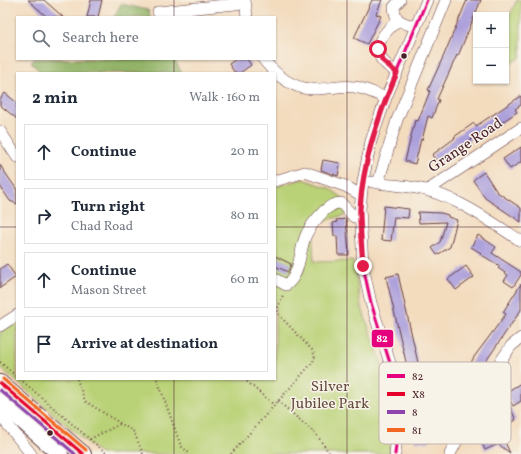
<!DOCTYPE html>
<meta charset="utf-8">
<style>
:root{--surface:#fff;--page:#f6f6f7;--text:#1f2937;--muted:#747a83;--line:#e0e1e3}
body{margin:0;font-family:Vollkorn,serif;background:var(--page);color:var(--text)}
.controls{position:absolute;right:12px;top:12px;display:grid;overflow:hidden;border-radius:0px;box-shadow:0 1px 3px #0004}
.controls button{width:36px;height:36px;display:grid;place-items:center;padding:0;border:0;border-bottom:1px solid var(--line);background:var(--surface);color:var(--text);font:20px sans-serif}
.stop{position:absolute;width:12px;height:12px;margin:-9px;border:3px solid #e11d48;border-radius:50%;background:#fff}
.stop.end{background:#e11d48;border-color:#fff;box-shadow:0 1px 4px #0008}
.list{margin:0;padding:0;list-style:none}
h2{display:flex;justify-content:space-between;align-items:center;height:52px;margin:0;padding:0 16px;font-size:17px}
h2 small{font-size:13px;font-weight:400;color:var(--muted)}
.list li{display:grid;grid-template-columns:26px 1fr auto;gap:12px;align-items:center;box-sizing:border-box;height:56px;margin:0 8px 8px;padding:0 8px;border:1px solid var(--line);border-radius:0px}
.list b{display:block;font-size:15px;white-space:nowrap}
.list p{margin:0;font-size:13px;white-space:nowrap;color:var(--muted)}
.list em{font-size:13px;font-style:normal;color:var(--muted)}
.icon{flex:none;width:22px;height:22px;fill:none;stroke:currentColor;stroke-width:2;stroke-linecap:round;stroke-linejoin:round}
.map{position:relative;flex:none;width:521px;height:454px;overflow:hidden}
.search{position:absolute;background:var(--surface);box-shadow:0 1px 3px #0004;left:16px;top:16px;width:260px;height:44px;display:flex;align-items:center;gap:10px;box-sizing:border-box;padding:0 14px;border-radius:0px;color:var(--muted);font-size:15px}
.panel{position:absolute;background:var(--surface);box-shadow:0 1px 3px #0004;left:16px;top:72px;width:260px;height:308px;border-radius:0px}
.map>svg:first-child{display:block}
.green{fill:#bad277;stroke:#827851}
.forest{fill:#93b468;stroke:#6e6a4a}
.building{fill:#ab9fdb}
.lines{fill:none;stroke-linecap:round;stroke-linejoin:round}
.minor-casing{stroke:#633b41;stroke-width:12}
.highway-casing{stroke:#633b41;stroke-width:18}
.path{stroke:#633b41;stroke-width:2;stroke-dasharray:1 3;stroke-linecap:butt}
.minor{stroke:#fff;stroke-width:11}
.highway{stroke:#fff;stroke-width:16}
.bus-1-casing{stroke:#f7f3e8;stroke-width:6}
.bus-2-casing{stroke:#f7f3e8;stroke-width:6}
.bus-3-casing{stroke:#f7f3e8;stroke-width:6}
.bus-4-casing{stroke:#f7f3e8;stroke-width:6}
.bus-1{stroke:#e5007d;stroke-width:3}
.bus-2{stroke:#e4002b;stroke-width:3}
.bus-3{stroke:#8e44ad;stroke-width:3}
.bus-4{stroke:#f26522;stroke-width:3}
.route{stroke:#e11d48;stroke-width:5}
.grid{fill:none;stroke:#4a1f2b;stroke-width:1;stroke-opacity:0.55}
.bus-dot{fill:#4a1f2b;stroke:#f7f3e8;stroke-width:1.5}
.labels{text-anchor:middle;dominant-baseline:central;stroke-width:3;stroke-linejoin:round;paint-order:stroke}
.street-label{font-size:15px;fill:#4a1f2b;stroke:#f7f3e8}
.park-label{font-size:15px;fill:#664c3e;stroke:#f7f3e8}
.key{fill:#f7f3e8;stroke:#c3b3af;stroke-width:1}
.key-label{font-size:11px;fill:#4a1f2b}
.line-badge{stroke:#f7f3e8;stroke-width:1.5}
.badge-label{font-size:11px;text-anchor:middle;font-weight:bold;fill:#fff}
</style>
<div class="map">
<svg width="521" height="454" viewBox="0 0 521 454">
<rect width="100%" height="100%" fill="#f7f3e8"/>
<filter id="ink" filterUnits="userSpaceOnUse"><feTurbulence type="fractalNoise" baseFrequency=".025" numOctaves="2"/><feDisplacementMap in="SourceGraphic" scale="8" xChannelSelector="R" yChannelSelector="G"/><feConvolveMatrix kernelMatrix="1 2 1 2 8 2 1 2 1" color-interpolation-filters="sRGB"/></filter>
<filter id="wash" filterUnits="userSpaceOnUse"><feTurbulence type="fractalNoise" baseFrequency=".012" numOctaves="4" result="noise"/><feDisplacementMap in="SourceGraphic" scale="16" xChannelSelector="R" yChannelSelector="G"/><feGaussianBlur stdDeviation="0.9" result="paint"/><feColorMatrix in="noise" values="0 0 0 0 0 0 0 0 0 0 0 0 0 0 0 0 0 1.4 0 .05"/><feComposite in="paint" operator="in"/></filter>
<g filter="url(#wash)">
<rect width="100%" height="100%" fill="#f3dbbe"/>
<!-- green -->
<path class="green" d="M517,0H521V57L506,66V23Z
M303,179L329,188L343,198L349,214L312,224L314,262L353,261L361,306L382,364L390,396L391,425L389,454H100L0,367V332L17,321V379H275V187Z"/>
<!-- forest -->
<path class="forest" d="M121,4L148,10L151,17H114Z
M34,59H174L182,73H42L31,63Z"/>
<g id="blocks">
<!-- building -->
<path class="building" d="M28,0H44L63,17H47Z
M91,0H102L98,17H87Z
M372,0H382L376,14L381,16L367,44L354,38Z
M467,0H481L458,56L457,55L437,99L439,100L432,118L428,116L422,140L421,139L415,164L405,161L415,120L418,121L430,91L428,90L444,55Z
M236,59H247L251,65L240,73H235L229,64Z
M5,93L17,103V119L0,105V99Z
M521,96V105L515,109L517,112L486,133L484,131L456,150L457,151L439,164L432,155L455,138L454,137L474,123L476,126Z
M521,147V162L510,169L503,159Z
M323,160L340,163L338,176L321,170Z
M0,165L17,190V204L10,201L0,186Z
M484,172L497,192L521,208V222L485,198L473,180Z
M384,206L409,209L408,218L394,217L391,241L381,240Z
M418,212L441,213L448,215V217L457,220L450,247L437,255L432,248L440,242L446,222L419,223Z
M346,219L349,255H338L337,236H334L333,223L337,222L336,220Z
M478,235L496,247L492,253L521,272V275L513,287L504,281L508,275L498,268L500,266L480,254L481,253L471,247Z
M275,256L291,264L288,272L275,266Z
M7,264L16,277L0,288V269Z
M466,266L474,277L456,290L448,279Z
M398,274L421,376H423L428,400H429V419H430L429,442L415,441L416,428H414V419H416V396H414L386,277Z
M521,284V310L484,364L464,398L455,393L474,357L506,314L503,312Z
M521,383V401L513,406L505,393Z
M509,405L516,420L503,427L495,412Z
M499,429L510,453L498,444L485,450L480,438Z"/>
</g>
</g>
<g filter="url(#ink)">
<use href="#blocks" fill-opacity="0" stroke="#633b41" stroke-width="1"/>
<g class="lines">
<!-- minor casing -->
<g class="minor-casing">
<path id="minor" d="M245,0L247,17
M400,0L394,7C395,23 403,22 416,27
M158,12L245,3
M263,59C275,74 291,88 311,89C325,90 340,85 354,87C365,88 376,94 386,98
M397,73C392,69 386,65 382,60C371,44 387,30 398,20
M0,131L17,157
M275,181L305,172L345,186L361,195
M372,182C390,186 411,185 429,191C461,200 493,223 521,241
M378,183L397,120L446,0
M428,190L521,128
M275,279L286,285C301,275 299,250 306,235C310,226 318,217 325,210C330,206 334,203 341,203L354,217H361
M0,326L17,315
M0,415L31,454
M395,454L398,428V398L390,363L371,303L363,266L360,209L363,181L371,141L386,98L427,0
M450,454L492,374L511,346L521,338"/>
</g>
<!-- highway casing -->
<g class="highway-casing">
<path id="highway" d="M0,383L83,454
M0,401L60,454"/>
</g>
<!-- path -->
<path class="path" d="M0,362L17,377
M20,379L107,454
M77,379L85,401L134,432L143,454
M157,379L181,446L190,454
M244,379L274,405
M278,401L316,434L330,454
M90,439L120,424
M231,454L313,362L315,356L312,350L279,315L277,309L283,295"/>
<!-- minor -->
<use href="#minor" class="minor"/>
<!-- highway -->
<use href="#highway" class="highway"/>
<!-- bus-1 casing -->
<g class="bus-1-casing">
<path id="bus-1" d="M395,454L398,428V398L390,363L371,303L363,266L360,209L363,181L371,141L386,98L427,0"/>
</g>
<!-- bus-2 casing -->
<g class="bus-2-casing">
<path id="bus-2" d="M0,383L83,454"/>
</g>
<!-- bus-3 casing -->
<g class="bus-3-casing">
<path id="bus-3" d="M0,390L75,454"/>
</g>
<!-- bus-4 casing -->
<g class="bus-4-casing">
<path id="bus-4" d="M3,379L86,450"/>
</g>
<!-- bus-1 -->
<use href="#bus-1" class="bus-1"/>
<!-- bus-2 -->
<use href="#bus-2" class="bus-2"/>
<!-- bus-3 -->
<use href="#bus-3" class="bus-3"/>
<!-- bus-4 -->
<use href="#bus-4" class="bus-4"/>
</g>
</g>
<g class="lines" filter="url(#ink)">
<!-- route -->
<path class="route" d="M363,266C362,247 359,227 360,208C363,161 378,116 397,73L382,60L378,49"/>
</g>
<!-- grid -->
<path class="grid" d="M174,0V17M347,0V454M174,59V73M0,227H17M275,227H521M174,379V454"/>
<!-- markers -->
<g class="bus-dot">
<circle cx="404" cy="56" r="3.5"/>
<circle cx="50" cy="433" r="3.5"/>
</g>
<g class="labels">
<!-- street labels -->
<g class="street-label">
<text transform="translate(466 146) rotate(-34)">Grange Road</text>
</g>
<!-- park labels -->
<g class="park-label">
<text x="330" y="387">Silver<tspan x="330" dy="17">Jubilee Park</tspan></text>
</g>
</g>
<!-- legend -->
<rect x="379" y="362" width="132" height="82" rx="6" class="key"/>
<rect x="387" y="374" width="18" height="4" fill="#e5007d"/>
<rect x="387" y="392" width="18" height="4" fill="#e4002b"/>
<rect x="387" y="410" width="18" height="4" fill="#8e44ad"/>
<rect x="387" y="428" width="18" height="4" fill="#f26522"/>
<g class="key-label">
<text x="412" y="380">82</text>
<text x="412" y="398">X8</text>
<text x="412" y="416">8</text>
<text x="412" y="434">81</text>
</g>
<rect class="line-badge" x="371" y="329" width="23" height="19" rx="4" fill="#e5007d"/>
<g class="badge-label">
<text x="382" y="342">82</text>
</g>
</svg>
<div class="controls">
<button>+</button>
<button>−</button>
</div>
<div class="stop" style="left:378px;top:49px"></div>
<div class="stop end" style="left:363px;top:266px"></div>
<div class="search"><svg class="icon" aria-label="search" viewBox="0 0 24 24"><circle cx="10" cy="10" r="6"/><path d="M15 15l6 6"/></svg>Search here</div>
<section class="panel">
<h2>2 min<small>Walk · 160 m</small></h2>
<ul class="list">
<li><svg class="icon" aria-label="ahead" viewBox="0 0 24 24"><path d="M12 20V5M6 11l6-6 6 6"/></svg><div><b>Continue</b></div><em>20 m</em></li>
<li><svg class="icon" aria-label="right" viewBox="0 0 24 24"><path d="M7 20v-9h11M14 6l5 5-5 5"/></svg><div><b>Turn right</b><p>Chad Road</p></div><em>80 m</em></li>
<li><svg class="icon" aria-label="ahead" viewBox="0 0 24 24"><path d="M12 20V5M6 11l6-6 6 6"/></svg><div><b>Continue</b><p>Mason Street</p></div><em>60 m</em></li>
<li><svg class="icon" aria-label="arrive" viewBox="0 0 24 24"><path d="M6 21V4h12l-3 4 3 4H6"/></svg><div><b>Arrive at destination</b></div></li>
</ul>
</section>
</div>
